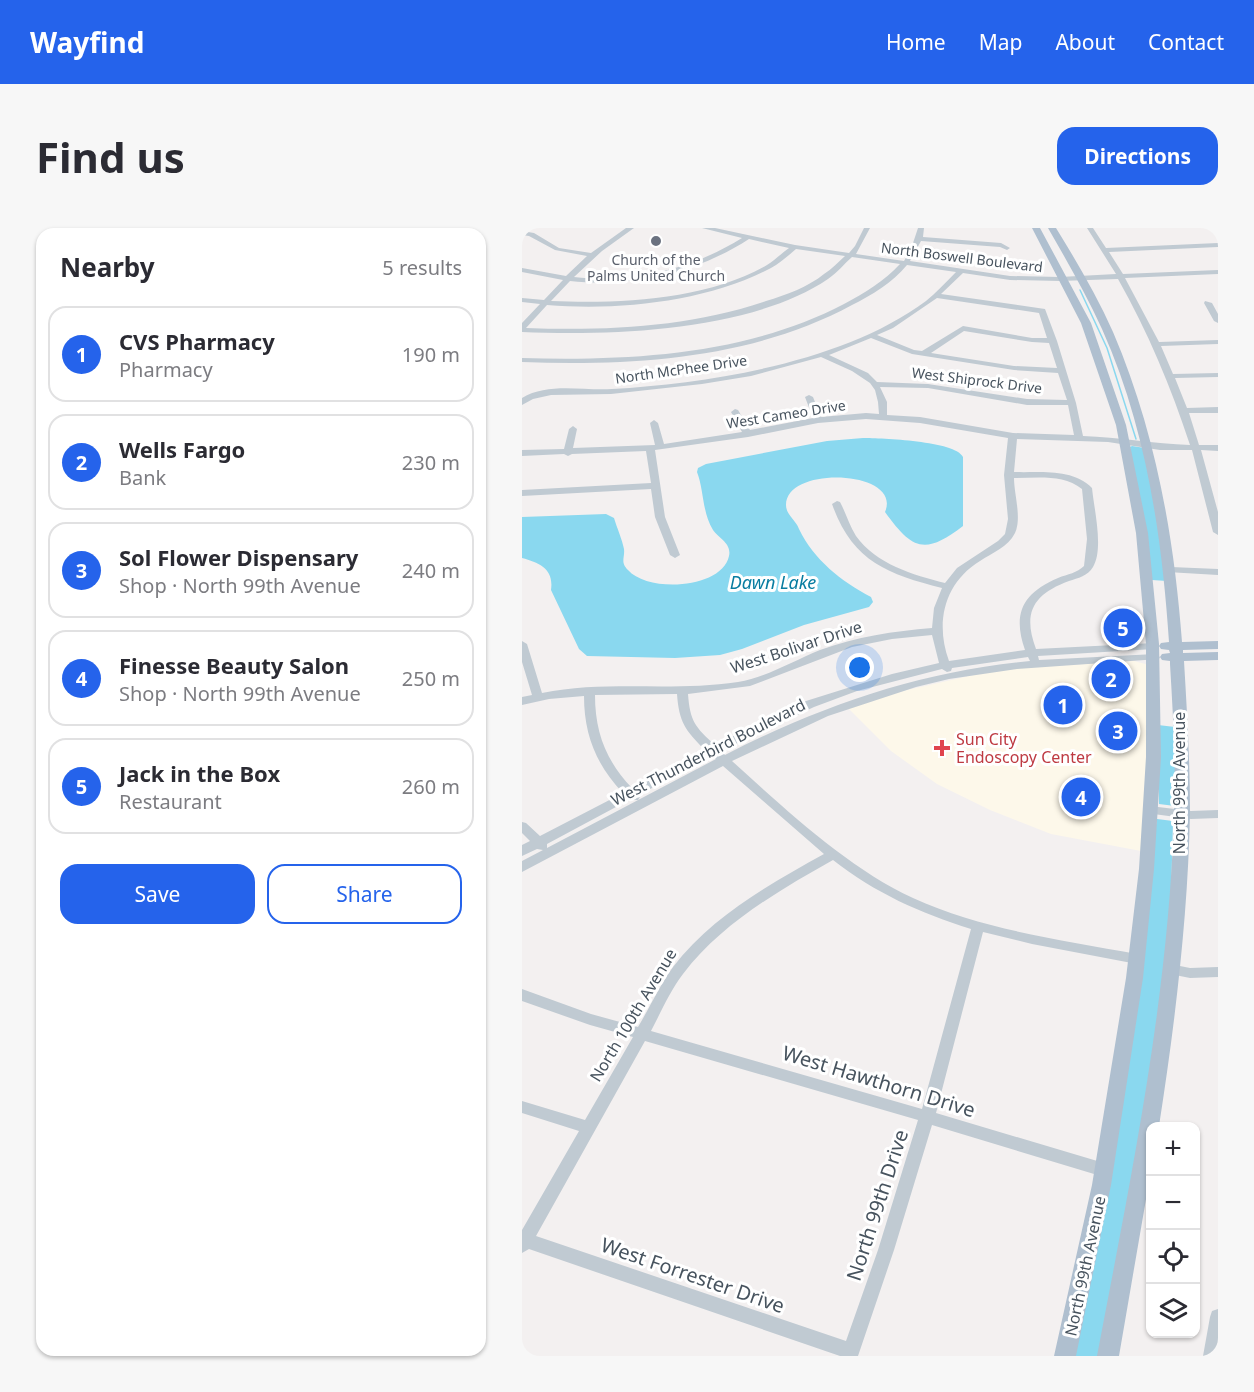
<!DOCTYPE html>
<meta charset="utf-8">
<style>
:root{--surface:#fff;--page:#f7f7f7;--text:#2b2b33;--muted:#7c7c81;--line:#e1e1e2;--accent:#2563eb}
body{margin:0;font-family:"Noto Sans",sans-serif;background:var(--page);color:var(--text)}
.controls{position:absolute;right:18px;bottom:18px;display:grid;overflow:hidden;border-radius:12px;box-shadow:0 2px 4px #0004}
.controls button{width:54px;height:54px;display:grid;place-items:center;padding:0;border:0;border-bottom:2px solid var(--line);background:var(--surface);color:var(--text);font:30px sans-serif}
.you{position:absolute;left:338px;top:440px;width:21px;height:21px;margin:-15px;border:4px solid #fff;border-radius:50%;background:#1a73e8;box-shadow:0 0 0 9px #1a73e833}
.badge{display:grid;place-items:center;width:39px;height:39px;border-radius:50%;background:var(--accent);color:#fff;font-size:20px;font-weight:700}
.pin{position:absolute;translate:-50% -50%;border:3px solid #fff;box-shadow:0 2px 6px #0006}
.list{margin:0;padding:0;list-style:none}
h2{display:flex;justify-content:space-between;align-items:center;height:78px;margin:0;padding:0 24px;font-size:26px}
h2 small{font-size:20px;font-weight:400;color:var(--muted)}
.list li{display:grid;grid-template-columns:39px 1fr auto;gap:18px;align-items:center;box-sizing:border-box;height:96px;margin:0 12px 12px;padding:0 12px;border:2px solid var(--line);border-radius:18px}
.list b{display:block;font-size:22px;white-space:nowrap}
.list p{margin:0;font-size:20px;white-space:nowrap;color:var(--muted)}
.list em{font-size:20px;font-style:normal;color:var(--muted)}
.actions{display:flex;gap:12px;padding:18px 24px}
.actions a{flex:1;padding:14px 0;border:2px solid var(--accent);border-radius:18px;text-align:center;font-size:21px;color:var(--accent)}
.actions .main{background:var(--accent);color:#fff}
.icon{flex:none;width:33px;height:33px;fill:none;stroke:currentColor;stroke-width:2;stroke-linecap:round;stroke-linejoin:round}
.map{position:relative;flex:none;width:696px;height:1128px;overflow:hidden;border-radius:18px}
header{display:flex;align-items:center;gap:36px;box-sizing:border-box;height:84px;padding:0 30px;background:var(--accent);color:#fff}
header strong{font-size:28px}
nav{display:flex;gap:33px;margin-inline-start:auto;font-size:21px}
.intro{display:flex;align-items:center;justify-content:space-between;box-sizing:border-box;height:144px;padding:0 36px}
h1{margin:0;font-size:42px}
.button{padding:15px 27px;border-radius:18px;background:var(--accent);color:#fff;font-size:21px;font-weight:700}
main{display:flex;gap:36px;padding:0 36px}
aside{flex:1;background:var(--surface);border-radius:18px;box-shadow:0 2px 4px #0004}
.map>svg:first-child{display:block}
.commercial{fill:#fdf8ea}
.water{fill:#8ad8ef}
.lines{fill:none;stroke-linecap:round;stroke-linejoin:round}
.stream{stroke:#8ad8ef;stroke-width:1.5}
.minor{fill:#c0cad2;fill-rule:evenodd}
.major{fill:#afbfcf;fill-rule:evenodd}
.worship-dot{fill:#6b7280;stroke:#fff;stroke-width:2}
.health-dot{fill:#e0444e;stroke:#fff;stroke-width:2}
.labels{text-anchor:middle;dominant-baseline:central;stroke-width:6;stroke-linejoin:round;paint-order:stroke}
.far-street-label{font-size:14px;fill:#47535e;stroke:#fff}
.far-worship-label{font-size:14px;fill:#5b616d;stroke:#fff}
.street-label{font-size:16px;fill:#47535e;stroke:#fff}
.health-label{font-size:16px;fill:#be3a42;stroke:#fff;text-anchor:start}
.water-label{font-size:18px;font-style:italic;fill:#097da1;stroke:#fff}
.near-street-label{font-size:20px;fill:#47535e;stroke:#fff}
</style>
<header>
<strong>Wayfind</strong>
<nav><a>Home</a><a>Map</a><a>About</a><a>Contact</a></nav>
</header>
<div class="intro"><h1>Find us</h1><a class="button">Directions</a></div>
<main>
<aside>
<h2>Nearby<small>5 results</small></h2>
<ul class="list">
<li><span class="badge">1</span><div><b>CVS Pharmacy</b><p>Pharmacy</p></div><em>190 m</em></li>
<li><span class="badge">2</span><div><b>Wells Fargo</b><p>Bank</p></div><em>230 m</em></li>
<li><span class="badge">3</span><div><b>Sol Flower Dispensary</b><p>Shop · North 99th Avenue</p></div><em>240 m</em></li>
<li><span class="badge">4</span><div><b>Finesse Beauty Salon</b><p>Shop · North 99th Avenue</p></div><em>250 m</em></li>
<li><span class="badge">5</span><div><b>Jack in the Box</b><p>Restaurant</p></div><em>260 m</em></li>
</ul>
<div class="actions"><a class="main">Save</a><a>Share</a></div>
</aside>
<div class="map">
<svg width="696" height="1128" viewBox="0 0 696 1128">
<rect width="100%" height="100%" fill="#f3f0f0"/>
<!-- commercial -->
<path class="commercial" d="M612,433L627,437L629,467L619,623L529,606L468,582L415,556L369,523L326,480L372,465L456,446L495,440Z"/>
<!-- water -->
<path class="water" d="M341,210C359,210 434,213 441,229V298C402,328 390,321 363,284C381,242 264,237 264,277C264,287 274,292 277,301C292,332 319,353 349,369L351,374L347,379L282,397L220,421L198,427L153,430L65,428L57,421L29,362C32,341 18,335 0,330V289L84,286L92,290C95,300 100,311 102,321C103,330 98,334 106,342C126,365 200,361 207,328C210,315 196,310 191,302C180,284 182,262 175,244L176,240L184,236L305,213Z
M610,218L623,220L645,353L630,352L608,219Z
M636,497L653,499V578L637,576Z
M635,591L651,593L649,670L634,814L579,1128H549Z"/>
<g class="lines">
<!-- stream -->
<path class="stream" d="M558,62L585,120L614,211"/>
<!-- minor -->
<path class="minor" d="M104,0H112L80,23L52,49C111,56 170,41 220,10L180,0H193L273,17L327,25L333,18L342,0H348L334,26L382,33L389,21L396,0H402L401,9L479,15L488,20L485,22L478,19L399,13L388,33L488,48L538,49L594,46L565,0H571L584,20L696,15V19L587,24L601,46L696,42V46L603,50L637,114L696,112V116L639,118L651,146L696,145V149L653,150L665,180L696,179V185H667L677,217H696V223L679,222L696,284V307L691,304L670,222H638L586,214L495,211L492,244C518,245 550,240 570,260C572,281 582,321 571,339C566,348 556,350 547,353C512,366 500,384 514,421L632,415L637,418L632,421L516,428L517,432L633,426L638,429L637,431L495,441L427,451L394,459L306,488L210,533C263,581 326,640 391,670C461,702 540,712 615,726L620,727L622,731L620,735L615,736L510,716L461,704L414,885L582,935L587,937L590,942L587,947L582,949L410,897L372,1022L336,1128H318L7,1021L0,1025V1002L57,903L0,885V873L63,892L111,809L68,797L0,773V761L69,786L116,799C128,779 138,757 151,739C190,688 248,656 302,626L201,538L0,644V633L21,622L15,621L0,628V617L8,613L0,605V594L4,595L18,608L101,565C74,537 62,506 62,468L27,471L0,477V469L10,467L0,434V413L5,416L20,465C84,452 151,464 216,454C245,449 271,433 298,422C334,409 372,403 410,400L412,380L420,360C365,346 330,333 310,276L315,273L318,274C324,285 327,297 334,308C354,336 391,347 423,355L435,340L476,313L483,306L486,291L482,247L486,210L398,195L344,191L296,195L226,209L133,222L143,289L158,327L153,330L148,327L133,289L129,261L0,268V262L129,255L124,223L50,226L46,228L42,226L0,228V222L42,221L47,201L51,198L55,201L51,220L133,217L128,195L132,192L136,195L142,216L220,204L209,184L213,181L216,182L228,202L291,190L283,169L287,167L291,169L299,189L344,185L357,186L356,174L353,162L348,155L330,143L299,129L229,148L180,156L89,166L29,167L11,171L0,177V170C26,154 61,163 90,161C190,155 322,134 404,73C414,65 424,54 434,44L385,37C370,55 350,67 330,77C230,131 112,138 0,134V130C109,133 224,127 322,76C343,65 362,53 378,36L330,29C322,36 315,45 306,51C229,103 91,108 0,104V95L18,76L0,74V70L22,72L41,52L0,44V40L44,48L65,28L33,22L7,8L0,7V3L12,5L37,20L69,25ZM227,11L267,20C260,25 253,32 245,37C184,72 98,76 29,73L48,53C111,60 174,45 227,11ZM274,21L323,28C316,34 310,41 302,46C286,59 264,67 244,73C167,99 85,103 4,100L25,77C96,83 185,74 249,40C258,35 266,28 274,21ZM441,45L488,52L538,53L596,51C626,104 649,159 668,217C632,216 597,209 561,208L554,175L535,113L523,81L419,66ZM415,70L517,85L525,110H510L441,98L400,123L392,122L355,107L371,100ZM442,103L510,114L527,115L535,140L492,138L409,125ZM349,110L390,126L492,142L536,145L545,172L505,171L406,156L355,154L346,145L307,127ZM358,159L406,160L505,177H546L552,207L491,205L398,189L365,187V174ZM492,250C516,250 541,246 560,261L565,311L562,338C555,345 546,346 536,350C501,365 490,385 503,422L427,433C413,395 422,355 458,333C470,325 486,319 493,305C500,290 492,266 492,250ZM410,407L417,435L370,446L284,473L193,517C173,499 168,493 166,466L228,458L330,419L370,411ZM506,429L508,433C400,443 300,477 203,527L199,523L292,479L335,463L416,442L420,441L425,444L429,443L430,440ZM155,466C157,494 163,502 183,522L110,560C84,533 73,504 73,467ZM190,528L194,531L25,620V616L107,572H116L118,569L117,567ZM311,632C353,665 398,685 449,701L400,881L129,803C139,784 148,763 161,746C199,696 256,663 311,632ZM123,813L396,892L356,1022L324,1113L14,1008Z
M683,73L690,75L696,86V95L692,93L682,75Z
M649,339L696,341V347L645,344L644,342Z
M628,578L669,583L696,582V590L669,591L624,585L622,582Z
M648,736L668,740L696,739V749L668,750L643,745L641,741L643,737Z
M696,1081V1128H681L688,1089L690,1083Z"/>
<!-- major -->
<path class="major" d="M510,0H518L569,95L604,197L626,305L637,416L639,529L632,641L621,750L589,957L554,1128H532L570,957L604,750L617,641L624,529V416L614,305L594,197L559,95Z
M526,0H534C555,34 575,68 591,104C633,202 652,307 660,414L696,413V421L661,422V425L696,424V432L662,433C665,483 668,534 668,584C666,689 653,795 637,898H628V948L597,1128H575C609,949 647,768 652,586C654,536 651,486 648,436V433L640,432L638,429L640,426L648,425L647,422L639,421L637,418L639,415L647,414C640,308 624,199 580,101C564,66 545,33 526,0Z"/>
</g>
<!-- markers -->
<circle class="worship-dot" cx="134" cy="13" r="6"/>
<path class="health-dot" d="M417 511h6v6h6v6h-6v6h-6v-6h-6v-6h6z"/>
<g class="labels">
<!-- far-street labels -->
<g class="far-street-label">
<text transform="translate(440 29) rotate(7)">North Boswell Boulevard</text>
<text transform="translate(159 141) rotate(-8)">North McPhee Drive</text>
<text transform="translate(455 152) rotate(7)">West Shiprock Drive</text>
<text transform="translate(264 186) rotate(-9)">West Cameo Drive</text>
</g>
<!-- far-worship labels -->
<g class="far-worship-label">
<text x="134" y="31">Church of the<tspan x="134" dy="16">Palms United Church</tspan></text>
</g>
<!-- street labels -->
<g class="street-label">
<text transform="translate(274 419) rotate(-18)">West Bolivar Drive</text>
<text transform="translate(186 524) rotate(-27)">West Thunderbird Boulevard</text>
<text transform="translate(657 555) rotate(-90)">North 99th Avenue</text>
<text transform="translate(111 787) rotate(-59)">North 100th Avenue</text>
<text transform="translate(563 1038) rotate(-78)">North 99th Avenue</text>
</g>
<!-- health labels -->
<g class="health-label">
<text x="434" y="511">Sun City<tspan x="434" dy="18">Endoscopy Center</tspan></text>
</g>
<!-- water labels -->
<g class="water-label">
<text x="251" y="354">Dawn Lake</text>
</g>
<!-- near-street labels -->
<g class="near-street-label">
<text transform="translate(357 853) rotate(17)">West Hawthorn Drive</text>
<text transform="translate(355 977) rotate(-72)">North 99th Drive</text>
<text transform="translate(171 1047) rotate(19)">West Forrester Drive</text>
</g>
</g>
</svg>
<div class="controls">
<button>+</button>
<button>−</button>
<button><svg class="icon" aria-label="locate" viewBox="0 0 24 24"><circle cx="12" cy="12" r="6"/><path d="M12 2v4M12 18v4M2 12h4M18 12h4"/></svg></button>
<button><svg class="icon" aria-label="layers" viewBox="0 0 24 24"><path d="M12 4l9 5-9 5-9-5zM3 14l9 5 9-5"/></svg></button>
</div>
<div class="you"></div>
<div class="pin badge" style="left:541px;top:477px">1</div>
<div class="pin badge" style="left:589px;top:451px">2</div>
<div class="pin badge" style="left:596px;top:503px">3</div>
<div class="pin badge" style="left:559px;top:569px">4</div>
<div class="pin badge" style="left:601px;top:400px">5</div>
</div>
</main>
